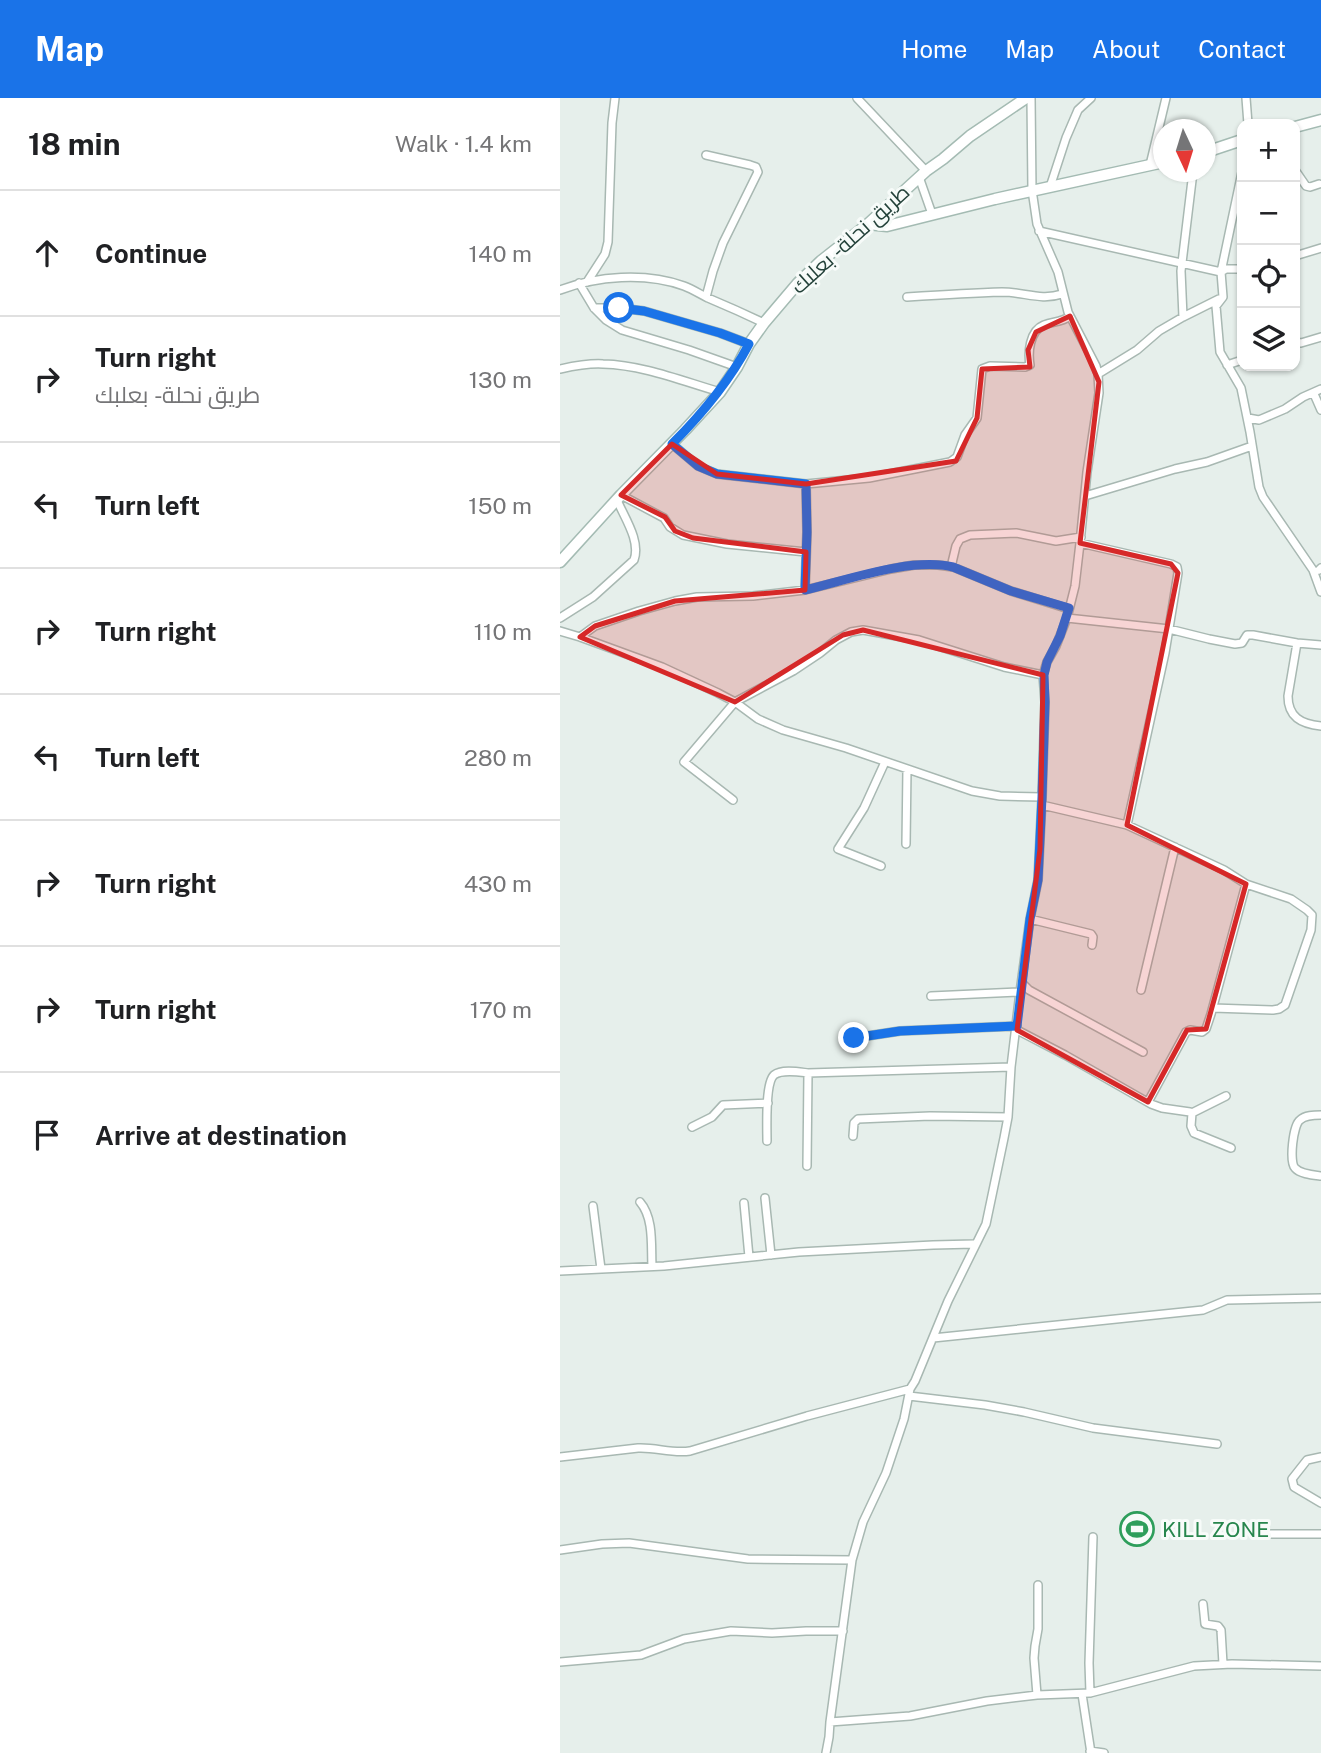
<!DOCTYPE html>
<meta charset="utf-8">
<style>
:root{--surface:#fff;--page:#f2f2f2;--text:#202124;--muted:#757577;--line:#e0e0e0;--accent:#1a73e8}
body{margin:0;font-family:"Public Sans",Cairo,sans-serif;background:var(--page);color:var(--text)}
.controls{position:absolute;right:21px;top:21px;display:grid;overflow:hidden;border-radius:14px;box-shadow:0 2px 5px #0004}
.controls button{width:63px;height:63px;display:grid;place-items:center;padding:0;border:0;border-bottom:2px solid var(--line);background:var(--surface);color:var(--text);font:35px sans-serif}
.compass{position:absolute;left:593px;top:21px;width:63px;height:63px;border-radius:50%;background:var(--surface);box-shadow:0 2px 5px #0004;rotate:176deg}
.stop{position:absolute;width:21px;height:21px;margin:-16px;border:5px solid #1a73e8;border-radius:50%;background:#fff}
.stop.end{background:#1a73e8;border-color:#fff;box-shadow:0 2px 7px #0008}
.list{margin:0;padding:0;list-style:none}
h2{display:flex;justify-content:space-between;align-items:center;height:91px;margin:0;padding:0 28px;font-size:30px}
h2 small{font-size:23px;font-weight:400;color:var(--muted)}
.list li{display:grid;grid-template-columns:46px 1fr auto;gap:21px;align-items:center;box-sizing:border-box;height:126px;padding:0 28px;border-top:2px solid var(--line)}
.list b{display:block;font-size:26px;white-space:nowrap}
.list p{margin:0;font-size:23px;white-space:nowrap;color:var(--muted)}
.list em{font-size:23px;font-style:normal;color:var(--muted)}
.icon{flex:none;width:38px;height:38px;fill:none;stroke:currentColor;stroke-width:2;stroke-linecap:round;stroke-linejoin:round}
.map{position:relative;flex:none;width:761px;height:1655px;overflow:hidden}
header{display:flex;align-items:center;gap:42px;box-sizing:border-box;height:98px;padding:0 35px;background:var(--accent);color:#fff}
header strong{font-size:33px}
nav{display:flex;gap:38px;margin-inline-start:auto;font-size:24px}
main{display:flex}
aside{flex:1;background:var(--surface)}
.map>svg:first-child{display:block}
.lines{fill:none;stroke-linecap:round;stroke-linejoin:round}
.street-casing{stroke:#a8b8b2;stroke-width:10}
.secondary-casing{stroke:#a4bbb3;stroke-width:13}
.street{stroke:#fff;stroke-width:7}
.secondary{stroke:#fff;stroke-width:10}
.route{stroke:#1a73e8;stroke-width:9}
.marked{fill:#d62828;fill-opacity:0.2;stroke:#d62828;stroke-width:5;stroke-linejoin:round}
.labels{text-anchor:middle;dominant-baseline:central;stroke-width:6;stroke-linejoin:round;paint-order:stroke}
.street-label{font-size:21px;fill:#24423a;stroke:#f7fbf9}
.leisure-label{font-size:21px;fill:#27864d;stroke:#f7fbf9;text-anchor:start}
</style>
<header>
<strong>Map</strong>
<nav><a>Home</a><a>Map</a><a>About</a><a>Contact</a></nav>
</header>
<main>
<aside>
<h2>18 min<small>Walk · 1.4 km</small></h2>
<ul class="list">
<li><svg class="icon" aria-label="ahead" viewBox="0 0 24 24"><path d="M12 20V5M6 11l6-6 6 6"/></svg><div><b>Continue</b></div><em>140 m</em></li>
<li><svg class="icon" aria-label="right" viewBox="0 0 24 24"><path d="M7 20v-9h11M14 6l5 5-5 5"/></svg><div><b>Turn right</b><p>طريق نحلة - بعلبك</p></div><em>130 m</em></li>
<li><svg class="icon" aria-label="left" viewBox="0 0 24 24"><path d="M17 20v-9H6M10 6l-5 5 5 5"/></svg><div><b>Turn left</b></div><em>150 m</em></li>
<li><svg class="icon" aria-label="right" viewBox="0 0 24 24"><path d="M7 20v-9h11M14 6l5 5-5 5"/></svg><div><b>Turn right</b></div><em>110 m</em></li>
<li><svg class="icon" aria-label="left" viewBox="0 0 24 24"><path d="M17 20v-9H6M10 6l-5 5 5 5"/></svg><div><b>Turn left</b></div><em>280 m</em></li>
<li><svg class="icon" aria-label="right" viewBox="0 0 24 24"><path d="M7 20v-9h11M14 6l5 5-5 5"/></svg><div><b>Turn right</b></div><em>430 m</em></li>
<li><svg class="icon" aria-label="right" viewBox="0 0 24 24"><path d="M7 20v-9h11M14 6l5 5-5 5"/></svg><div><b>Turn right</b></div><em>170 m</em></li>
<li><svg class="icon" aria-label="arrive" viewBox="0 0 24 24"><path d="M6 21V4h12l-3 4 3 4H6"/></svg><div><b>Arrive at destination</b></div></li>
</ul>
</aside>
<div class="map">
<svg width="761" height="1655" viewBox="0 0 761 1655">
<rect width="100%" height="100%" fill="#e6efeb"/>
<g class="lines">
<!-- street casing -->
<g class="street-casing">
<path id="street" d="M297,0L366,73
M686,0L688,26
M146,57L190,67L196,69L198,74L163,145L153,173L146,199
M590,67L606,0
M735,72L746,88L750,89L759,86
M682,74L661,174L663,199L656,208L660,254L681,290L690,334L699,389L703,399L753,472L761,494
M359,79L372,116
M490,89L506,40L518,12L531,0
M479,133L661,174L666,171H682
M735,158L761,150
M27,184L45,156L48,144L52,25L55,0
M19,185L34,210L46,222L62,232L129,252L177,269
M0,192C37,178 85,174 124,188C132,191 140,196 148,200C167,208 185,216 204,225
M347,199C378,197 410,195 442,194C464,194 481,203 502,196
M34,210H59L84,213L160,235L189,246
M623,219L621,173L633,74
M735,244L741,245L761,239
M667,267L682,262
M0,271C14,268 29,265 43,266C83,267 122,283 160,294
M538,276L577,252L599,233L623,219L659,201
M754,296L761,312
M688,320L699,322L725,311L743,299L761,291
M112,346L138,368L157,376L246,386L309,380L390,364L397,359L405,337L417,320L422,271L430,268L465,269L470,267C468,255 469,233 484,227C493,223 501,225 510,218
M61,397L104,420L110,429L123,437L167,446L246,454
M525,398L615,371L647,364L692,348
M520,445L611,466L617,469L618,475L605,555L567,727
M391,469L396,448L400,441L410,437L456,435L496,443L521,439
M759,472L761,470
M245,492L247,434L246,386
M0,520L33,499L74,462C81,443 64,419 57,402
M507,520L609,531L649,541L675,546L682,545L687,537H693L737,545L761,547
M0,533L20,539L102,569L158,595L175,604L198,621L223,632L286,650L412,693L440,698L482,699
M20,539L35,528L79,513L115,503L137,499L193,498L245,492L331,471L354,467H378L393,469L451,493L509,511
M737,545L728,598C728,619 741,626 761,628
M173,702L124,664L175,604L233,573L260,555L276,542L291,534L303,532L359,542L444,569L483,577
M482,707L567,727L664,772L686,786L731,801L747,812L752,817L751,832L725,907L719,911L713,912L653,910
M346,746L347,671
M321,768L278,751L304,710L325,664
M470,821L531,836L533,839L532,847
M462,885L469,892L583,954
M581,892L615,749
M371,898L460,894
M457,932L505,957L591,1006L602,1010L630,1014L632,1015L631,1028L634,1035L671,1050
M294,940L340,933L457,928
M588,1004L626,934L630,932L642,934L646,931L651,916L686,786
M632,1015L666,998
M761,1017C754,1017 745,1017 740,1022C733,1027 729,1064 735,1070C740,1076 753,1077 761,1078
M132,1029L152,1019L163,1007L208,1005
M293,1038L294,1025L298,1021L370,1018L448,1019
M207,1043C207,1030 205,985 214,977C222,971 239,974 248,975L451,969
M247,1068L248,975
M205,1100L211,1157
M80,1104C94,1120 91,1148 92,1168
M184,1105L189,1159
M33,1108L41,1171
M0,1173L104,1168L239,1154L373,1147L414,1146
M373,1240L643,1212L667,1202L761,1200
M349,1298L425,1307L464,1314L533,1330L657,1346
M0,1359L78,1350C96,1349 112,1356 130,1353L247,1318L350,1291
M761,1359L747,1362L732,1381L734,1389L761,1405
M694,1436H761
M0,1452L42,1446L69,1445L188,1461L292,1462
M643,1506L645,1526L658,1528L661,1532L663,1566
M0,1564L81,1557L124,1541L171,1533L212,1535L246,1533H283
M530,1595L529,1565L533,1439
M522,1596L531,1655
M477,1597L474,1560L475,1548L478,1531V1487
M270,1624L350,1618L427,1603L477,1597L530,1595L634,1568L672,1566L761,1568
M530,1653L544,1655
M266,1655L269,1639L270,1624L292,1462L303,1424L326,1375L344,1321L350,1291L355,1283L388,1203L426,1126L444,1040L448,1019L451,969L460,894L470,821L478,782L482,699L485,604L483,577L487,564L496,548L507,520L515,488L520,445L527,374L539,295L538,276L536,268L508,214L498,174L477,126L472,92L471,0"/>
</g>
<!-- secondary casing -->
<g class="secondary-casing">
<path id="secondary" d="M735,29L761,22
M646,54L682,42
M308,126L327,128L435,101L604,64
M0,464L61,397L125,332L160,294L177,269L189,246L204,225L238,185L261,163L308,126L366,73L383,61L410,38L466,0"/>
</g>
<!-- street -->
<use href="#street" class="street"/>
<!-- secondary -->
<use href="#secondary" class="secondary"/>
</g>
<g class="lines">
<!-- route -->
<path class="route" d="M59,210L84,213L160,235L189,246C169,284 142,316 112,346L138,368L157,376L246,386L247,434L245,492C287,482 351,459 393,469L451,493L509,510L500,538L487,564L484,577L485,604L482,699L478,782L470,821L457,928L340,933L294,940"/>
</g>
<!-- marked area -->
<path class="marked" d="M510,218L539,284L520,445L611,466L618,475L567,727L686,786L646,931L627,932L588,1004L457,932L480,751L483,577L303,532L283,537L175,604L20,539L35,528L115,503L245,492L246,454L133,440L115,433L105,419L61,397L112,346L157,376L246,386L396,363L417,320L422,271L470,269L468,252L476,234Z"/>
<!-- icons -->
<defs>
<g id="stadium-ring" transform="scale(1.75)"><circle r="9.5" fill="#f7fbf9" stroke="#2e9e5b" stroke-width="1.5"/><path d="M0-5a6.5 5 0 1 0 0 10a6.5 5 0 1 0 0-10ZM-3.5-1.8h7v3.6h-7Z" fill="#2e9e5b"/></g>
</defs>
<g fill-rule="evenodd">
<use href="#stadium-ring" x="577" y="1431"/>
</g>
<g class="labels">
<!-- street labels -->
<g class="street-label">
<text transform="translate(290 141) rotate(-42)">طريق نحلة - بعلبك</text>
</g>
<!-- leisure labels -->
<g class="leisure-label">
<text x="602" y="1431">KILL ZONE</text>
</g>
</g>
</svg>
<div class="controls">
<button>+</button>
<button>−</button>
<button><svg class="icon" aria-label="locate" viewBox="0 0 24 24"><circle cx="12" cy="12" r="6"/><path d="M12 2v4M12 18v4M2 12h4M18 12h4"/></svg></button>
<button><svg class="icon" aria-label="layers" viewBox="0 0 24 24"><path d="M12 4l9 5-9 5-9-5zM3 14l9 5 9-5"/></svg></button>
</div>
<svg class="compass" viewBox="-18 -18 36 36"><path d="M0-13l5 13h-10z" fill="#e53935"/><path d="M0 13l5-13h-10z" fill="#757577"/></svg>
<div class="stop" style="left:59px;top:210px"></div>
<div class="stop end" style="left:294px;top:940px"></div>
</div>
</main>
